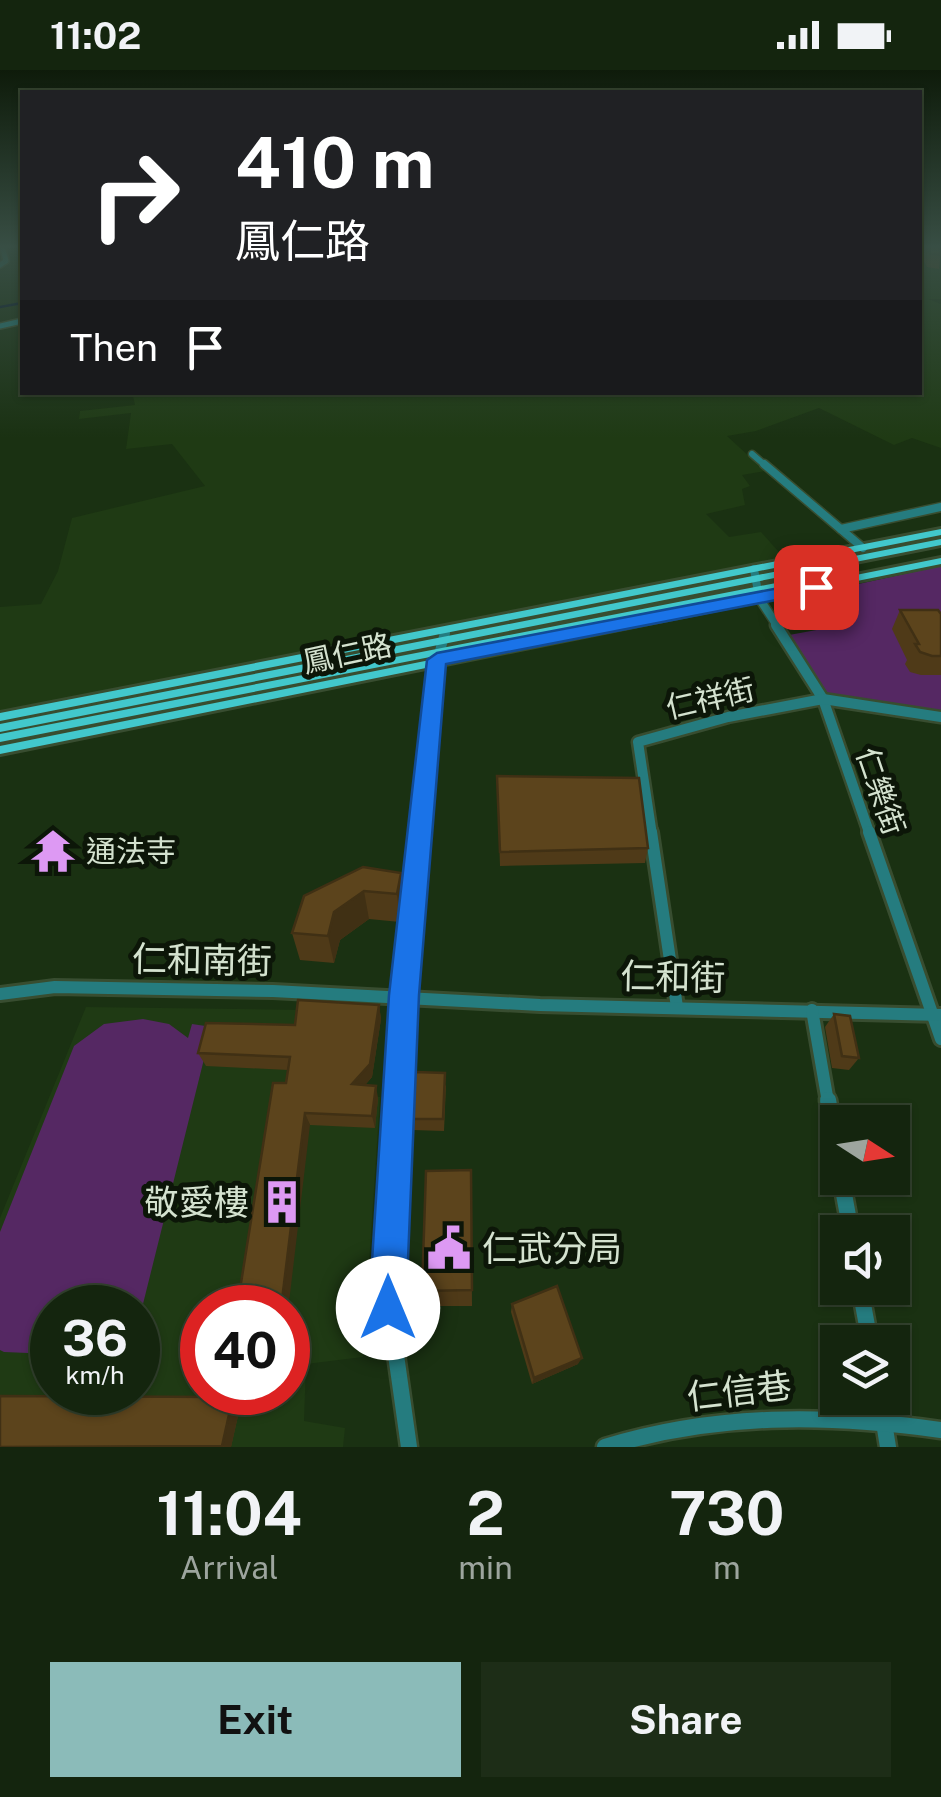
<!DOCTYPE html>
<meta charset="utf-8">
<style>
body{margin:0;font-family:"Public Sans","Noto Sans TC",sans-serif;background:#1d2d17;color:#f1f3f6;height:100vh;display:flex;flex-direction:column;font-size:38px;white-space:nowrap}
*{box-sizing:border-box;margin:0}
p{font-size:32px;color:#9da59e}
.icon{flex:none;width:55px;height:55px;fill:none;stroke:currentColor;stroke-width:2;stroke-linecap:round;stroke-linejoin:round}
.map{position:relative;height:1377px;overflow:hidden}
.panel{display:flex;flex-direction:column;background:#14250e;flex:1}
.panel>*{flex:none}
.banner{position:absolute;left:20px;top:20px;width:902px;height:305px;border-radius:0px;box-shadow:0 2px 8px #0004,0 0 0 2px #33422e;background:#202124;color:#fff;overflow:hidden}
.needle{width:65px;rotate:102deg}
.tools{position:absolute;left:820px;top:1035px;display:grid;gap:20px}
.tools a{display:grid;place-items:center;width:90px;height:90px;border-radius:0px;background:#14250e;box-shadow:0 2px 8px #0004,0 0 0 2px #33422e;font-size:50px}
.speed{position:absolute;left:30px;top:1215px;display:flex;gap:20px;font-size:50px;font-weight:700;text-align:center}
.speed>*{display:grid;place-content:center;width:130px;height:130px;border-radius:50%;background:#14250e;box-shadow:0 2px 8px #0004,0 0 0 2px #33422e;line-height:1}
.speed small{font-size:25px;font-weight:400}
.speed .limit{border:15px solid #d22;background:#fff;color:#111}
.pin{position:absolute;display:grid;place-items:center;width:85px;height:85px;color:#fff;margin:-42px;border-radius:20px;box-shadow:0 5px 15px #0006}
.me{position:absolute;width:110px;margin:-55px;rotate:0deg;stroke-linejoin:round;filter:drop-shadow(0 0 8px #0008)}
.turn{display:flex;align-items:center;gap:35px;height:210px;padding:0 50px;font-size:45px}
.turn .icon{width:130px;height:130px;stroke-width:2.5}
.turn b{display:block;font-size:70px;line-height:85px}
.then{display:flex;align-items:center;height:95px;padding:0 50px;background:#0003;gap:20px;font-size:38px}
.eta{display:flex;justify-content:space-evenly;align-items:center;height:170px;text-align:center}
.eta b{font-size:60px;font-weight:700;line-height:70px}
.primary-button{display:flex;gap:20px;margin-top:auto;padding:20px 50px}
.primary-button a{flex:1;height:115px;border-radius:0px;background:#8bbbb9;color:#111;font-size:40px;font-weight:700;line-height:115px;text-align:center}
.primary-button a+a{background:#1d2d17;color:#f1f3f6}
.status{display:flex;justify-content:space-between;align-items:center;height:70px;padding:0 50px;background:#14250e;direction:ltr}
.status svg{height:28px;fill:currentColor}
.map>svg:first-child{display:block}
.built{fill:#1f3a14;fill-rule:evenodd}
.green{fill:#552863}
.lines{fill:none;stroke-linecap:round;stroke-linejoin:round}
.stream{stroke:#000f2d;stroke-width:2.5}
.minor-far5-casing{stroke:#384d30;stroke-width:8}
.minor-far4-casing{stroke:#384d30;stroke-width:9}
.minor-far3-casing{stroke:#384d30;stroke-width:11}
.minor-far2-casing{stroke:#384d30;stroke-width:15}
.minor-far1-casing{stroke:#384d30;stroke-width:18}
.minor-casing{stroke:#384d30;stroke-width:21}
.major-casing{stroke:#384d30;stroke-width:6}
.minor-far5{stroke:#257c7f;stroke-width:5}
.minor-far4{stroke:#257c7f;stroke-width:6}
.minor-far3{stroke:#257c7f;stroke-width:8}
.minor-far2{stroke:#257c7f;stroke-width:10}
.minor-far1{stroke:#257c7f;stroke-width:12}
.minor{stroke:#257c7f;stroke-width:16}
.major{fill:#42c8cc;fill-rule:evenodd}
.wall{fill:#4f3a18}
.shaded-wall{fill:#403014}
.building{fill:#5c441c;stroke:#403014;stroke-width:2.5}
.route{fill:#1a73e8;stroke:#114b97;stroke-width:2.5}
.labels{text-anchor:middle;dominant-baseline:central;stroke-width:10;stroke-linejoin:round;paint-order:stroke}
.street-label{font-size:30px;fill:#d4e2cf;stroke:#0c1608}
.poi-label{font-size:30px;fill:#d4e2cf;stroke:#0c1608;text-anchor:start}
.near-street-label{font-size:35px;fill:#d4e2cf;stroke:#0c1608}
.near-poi-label{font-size:35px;fill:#d4e2cf;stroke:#0c1608;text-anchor:end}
</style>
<div class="status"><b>11:02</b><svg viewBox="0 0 49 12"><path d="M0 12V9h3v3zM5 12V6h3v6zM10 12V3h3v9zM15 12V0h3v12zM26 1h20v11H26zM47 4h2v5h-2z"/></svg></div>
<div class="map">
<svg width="941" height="1377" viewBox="0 0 941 1377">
<rect width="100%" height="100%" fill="#1a3112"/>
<g class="built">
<path d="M920,175L941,194V229H928L941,234V378L912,368L894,375L819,338L756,361L727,366L765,401L742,405L750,416L742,419L745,435L706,444L729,467L761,462L786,490L0,645V537L41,534L58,501L72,448L205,416L172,374L126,379L131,343L79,349L80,341L135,335L132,322H920Z"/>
<path d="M86,937L303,940L288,1021L380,1027L363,1287L306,1294L304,1351L345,1358L343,1377H0V1148ZM52,1238H138V1322H52ZM202,1238H288V1322H202Z"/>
</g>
<g class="green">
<path d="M941,496V641L826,623L789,565L844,555L817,523Z"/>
<path d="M143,949L169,954L188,968L192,954L212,957L138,1254V1238H52V1284L4,1282L0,1280V1162L74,976L104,954Z"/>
</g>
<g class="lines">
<path class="stream" d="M0,237L22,233"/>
<g class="minor-far5-casing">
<g id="minor-far5">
<path d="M0,195L6,191L2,175"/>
<path d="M0,256L22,251"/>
</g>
</g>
<g class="minor-far4-casing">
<path id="minor-far4" d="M752,384L767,397"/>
</g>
<g class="minor-far3-casing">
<g id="minor-far3">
<path d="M764,394L863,478"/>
<path d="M841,459L941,437"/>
<path d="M754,499L759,528L778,557"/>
</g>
</g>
<g class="minor-far2-casing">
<g id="minor-far2">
<path d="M776,555L823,629L870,765"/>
<path d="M419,765L433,606L445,563"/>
<path d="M652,765L638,672L728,647L823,629L941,647"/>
</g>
</g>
<g class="minor-far1-casing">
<g id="minor-far1">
<path d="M651,762L677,937"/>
<path d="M869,762L941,969"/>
<path d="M0,924L55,917L273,921L540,935L941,945"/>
<path d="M812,940L828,1032"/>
<path d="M398,1032L419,762"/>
</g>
</g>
<g class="minor-casing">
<g id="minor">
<path d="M398,1030L387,1221L409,1377"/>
<path d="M828,1030L838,1086"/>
<path d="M841,1108L851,1162"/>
<path d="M860,1218L870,1272"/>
<path d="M880,1328L888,1377"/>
<path d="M605,1377C716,1343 827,1344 941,1360"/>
</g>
</g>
<g class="major-casing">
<g id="major">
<path d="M941,459V465L0,651V643Z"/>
<path d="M941,469V475L0,662V654Z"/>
<path d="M941,488V494L0,684V676Z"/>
<path d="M807,507L812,510L810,512L0,672V664Z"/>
</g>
</g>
<use href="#minor-far5" class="minor-far5"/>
<use href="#minor-far4" class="minor-far4"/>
<use href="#minor-far3" class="minor-far3"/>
<use href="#minor-far2" class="minor-far2"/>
<use href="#minor-far1" class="minor-far1"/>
<use href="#minor" class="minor"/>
<use href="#major" class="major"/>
</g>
<g class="wall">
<path d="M920,175H939L941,179L939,199L927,197L920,183Z"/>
<path d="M900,540L941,544V605H921L910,602L905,594L907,590L892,559Z"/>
<path d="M497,706L648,778L645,793L500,796Z"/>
<path d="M401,803L404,831L400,852L369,849L340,870L334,893L300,890L292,863L304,826Z"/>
<path d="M379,935L381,949L372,1007L365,1015L378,1028L375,1058L310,1055L286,1013L288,1000L206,996L198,983L295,955Z"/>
<path d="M834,944L859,988L849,1000L832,998L825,957Z"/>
<path d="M446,1015L444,1061L413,1060L412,1049Z"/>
<path d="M471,1100L472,1236H425L422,1221Z"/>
<path d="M512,1234L578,1294L532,1314L511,1242Z"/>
<path d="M224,1322H278L277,1327L242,1328L231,1377H0L223,1327Z"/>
</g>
<g class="shaded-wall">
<path d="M401,803L404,831L400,852L397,824Z"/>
<path d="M364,821L369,849L340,870L334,893L328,866L334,842Z"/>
<path d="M379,935L381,949L372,1007L355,1027L352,1014Z"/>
<path d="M376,1016L378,1028L375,1058L372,1046Z"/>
<path d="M305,1043L310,1055L288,1241V1238H281Z"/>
<path d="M582,1288L578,1294L532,1314L534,1308Z"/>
<path d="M234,1322L242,1328L231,1377H224L222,1376Z"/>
</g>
<g class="building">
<path d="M927,175H939L941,185L931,184Z"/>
<path d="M900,540H938L941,544V586H932L920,582L915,574H919Z"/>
<path d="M497,706L639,708L648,778L500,782Z"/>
<path d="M363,797L401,803L397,824L364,821L334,842L328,866L292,863L304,826Z"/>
<path d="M298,930L379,935L370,994L352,1014L376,1016L372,1046L305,1043L281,1238H237L273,1013H286L290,987L198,983L206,953L295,955Z"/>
<path d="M834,944L850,946L859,988L842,986Z"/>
<path d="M415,1002L445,1003L443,1049H412Z"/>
<path d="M471,1100L472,1220L422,1221L426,1101Z"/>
<path d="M557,1216L582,1288L534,1308L512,1234Z"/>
<path d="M224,1322H234L222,1376L0,1377V1326L223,1327Z"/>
</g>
<linearGradient id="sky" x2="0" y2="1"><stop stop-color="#0e1b0a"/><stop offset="0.48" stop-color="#384e44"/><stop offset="1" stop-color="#384e44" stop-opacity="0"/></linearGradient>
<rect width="941" height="368" fill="url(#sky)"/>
<path class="route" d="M816,511L825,517L822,521L446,594L419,925L406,1238L401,1252L388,1257L374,1252L369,1238L389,925L427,590L437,583Z"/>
<defs>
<g id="temple-bare" transform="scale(3.45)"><path d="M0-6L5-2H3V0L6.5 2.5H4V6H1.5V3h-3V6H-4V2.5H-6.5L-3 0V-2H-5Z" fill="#dd99f3" stroke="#0c1608" stroke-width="2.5" paint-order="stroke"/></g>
<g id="building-bare" transform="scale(3.45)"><path d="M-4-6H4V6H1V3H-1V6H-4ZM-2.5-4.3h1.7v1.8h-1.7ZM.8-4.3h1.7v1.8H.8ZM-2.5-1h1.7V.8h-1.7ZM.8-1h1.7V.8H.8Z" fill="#dd99f3" stroke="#0c1608" stroke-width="2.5" paint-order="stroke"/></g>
<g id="civic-bare" transform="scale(3.45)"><path d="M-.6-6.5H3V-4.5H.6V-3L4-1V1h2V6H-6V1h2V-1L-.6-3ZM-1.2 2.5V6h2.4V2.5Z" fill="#dd99f3" stroke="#0c1608" stroke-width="2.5" paint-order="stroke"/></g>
</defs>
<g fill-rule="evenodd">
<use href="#temple-bare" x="53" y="781"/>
<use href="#building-bare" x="282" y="1132"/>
<use href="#civic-bare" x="449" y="1178"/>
</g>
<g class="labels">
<g class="street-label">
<text transform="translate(347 583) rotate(-12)">鳳仁路</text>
<text transform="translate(710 628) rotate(-13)">仁祥街</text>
<text transform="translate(881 721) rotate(71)">仁樂街</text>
</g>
<g class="poi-label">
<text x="86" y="781">通法寺</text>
</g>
<g class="near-street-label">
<text transform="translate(202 890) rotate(1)">仁和南街</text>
<text transform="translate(673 907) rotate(1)">仁和街</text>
<text transform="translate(739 1321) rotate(-7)">仁信巷</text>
</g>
<g class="near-poi-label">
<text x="249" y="1132">敬愛樓</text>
<text x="482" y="1178" text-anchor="start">仁武分局</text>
</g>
</g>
</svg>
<div class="tools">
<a><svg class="needle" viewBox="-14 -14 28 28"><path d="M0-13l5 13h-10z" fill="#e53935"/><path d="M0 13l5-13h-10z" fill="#9da59e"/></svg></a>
<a><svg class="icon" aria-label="sound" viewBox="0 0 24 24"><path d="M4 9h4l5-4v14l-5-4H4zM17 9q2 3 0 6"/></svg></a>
<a><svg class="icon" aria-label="layers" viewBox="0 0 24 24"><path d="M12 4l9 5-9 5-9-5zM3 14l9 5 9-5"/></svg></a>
</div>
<div class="speed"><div>36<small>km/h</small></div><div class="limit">40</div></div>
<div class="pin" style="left:816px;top:517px;background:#d93025"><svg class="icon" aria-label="arrive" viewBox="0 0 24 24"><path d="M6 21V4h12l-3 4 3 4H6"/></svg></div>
<svg class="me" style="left:388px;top:1238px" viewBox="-20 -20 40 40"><circle r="19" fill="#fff"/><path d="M0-13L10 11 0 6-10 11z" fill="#1a73e8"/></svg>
<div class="banner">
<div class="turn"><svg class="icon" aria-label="right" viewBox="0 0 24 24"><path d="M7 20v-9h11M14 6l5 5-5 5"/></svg><div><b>410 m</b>鳳仁路</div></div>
<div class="then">Then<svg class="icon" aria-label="arrive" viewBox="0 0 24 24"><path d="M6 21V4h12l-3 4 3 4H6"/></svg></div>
</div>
</div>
<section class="panel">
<div class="eta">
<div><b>11:04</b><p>Arrival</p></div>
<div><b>2</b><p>min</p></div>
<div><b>730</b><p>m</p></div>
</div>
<div class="primary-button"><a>Exit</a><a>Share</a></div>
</section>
